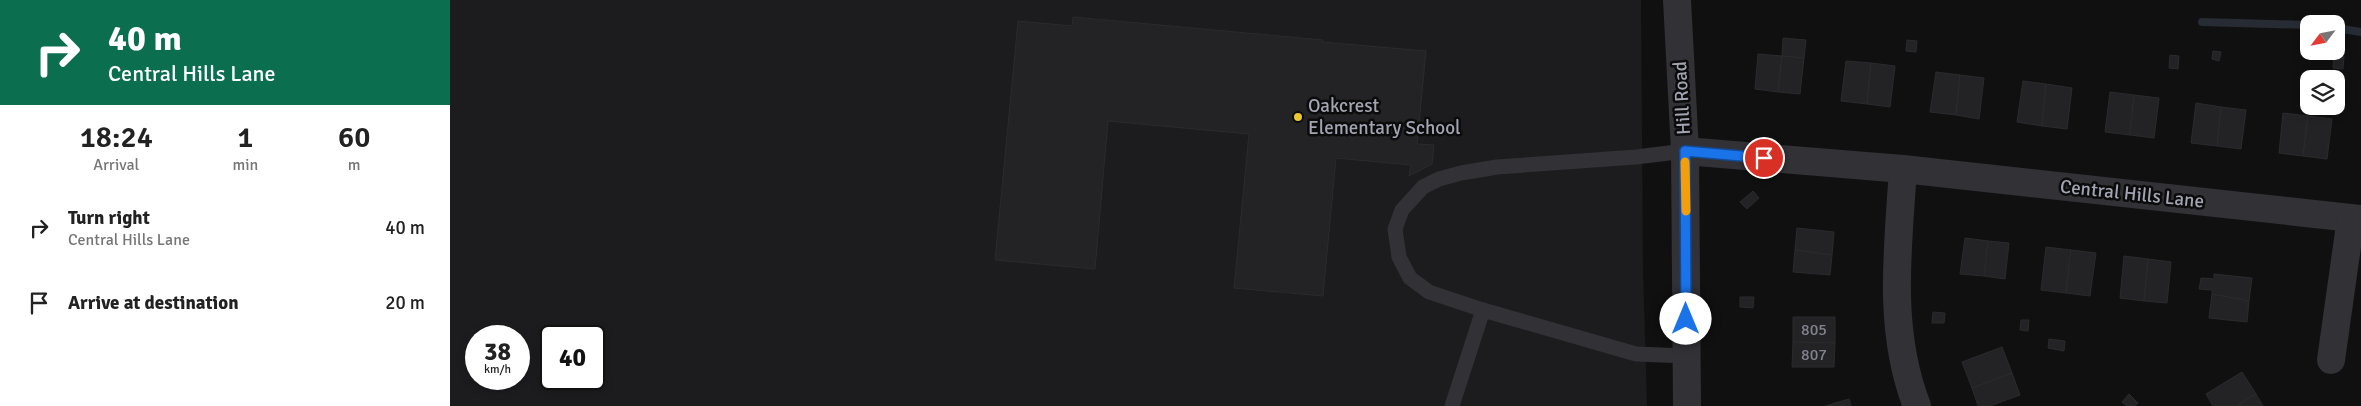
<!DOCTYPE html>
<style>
body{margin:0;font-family:Signika,sans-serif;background:#f6f6f6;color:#222;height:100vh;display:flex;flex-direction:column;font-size:19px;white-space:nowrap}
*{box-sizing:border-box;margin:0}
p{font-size:16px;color:#767676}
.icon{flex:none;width:28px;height:28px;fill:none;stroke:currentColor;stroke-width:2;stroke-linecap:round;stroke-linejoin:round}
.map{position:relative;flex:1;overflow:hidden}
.details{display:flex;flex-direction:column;background:#fff;width:450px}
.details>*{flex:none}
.banner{background:#0b6e4f;color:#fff;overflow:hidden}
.needle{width:32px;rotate:238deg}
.fabs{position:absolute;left:1850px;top:15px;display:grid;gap:10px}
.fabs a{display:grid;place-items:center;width:45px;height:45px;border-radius:10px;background:#fff;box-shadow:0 2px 8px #0003;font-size:25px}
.speed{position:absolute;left:15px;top:325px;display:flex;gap:10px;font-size:25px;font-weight:700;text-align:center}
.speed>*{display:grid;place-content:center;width:65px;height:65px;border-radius:50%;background:#fff;box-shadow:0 2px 8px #0003;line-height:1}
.speed small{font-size:12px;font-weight:400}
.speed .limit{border:2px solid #111;border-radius:8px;background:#fff;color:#111}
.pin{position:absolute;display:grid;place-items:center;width:42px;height:42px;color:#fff;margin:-21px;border:2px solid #fff;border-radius:50%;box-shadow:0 1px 5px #0007}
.me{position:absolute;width:55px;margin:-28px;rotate:0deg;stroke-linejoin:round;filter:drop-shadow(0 0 4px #0008)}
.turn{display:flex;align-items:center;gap:18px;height:105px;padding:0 25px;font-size:22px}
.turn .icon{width:65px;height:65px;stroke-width:2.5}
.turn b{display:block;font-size:35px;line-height:42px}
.eta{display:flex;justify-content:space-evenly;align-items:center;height:85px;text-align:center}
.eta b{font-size:30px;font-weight:600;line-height:35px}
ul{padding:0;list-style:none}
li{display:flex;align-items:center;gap:15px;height:75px;padding:0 25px}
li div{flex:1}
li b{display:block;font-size:19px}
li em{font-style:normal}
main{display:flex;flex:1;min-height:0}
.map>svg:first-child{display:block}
.built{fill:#1c1c1e;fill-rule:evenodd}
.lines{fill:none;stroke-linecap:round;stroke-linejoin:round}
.stream{stroke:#272c34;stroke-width:8}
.building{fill:#232325;stroke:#2b2a2d}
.service{stroke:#313136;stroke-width:15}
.minor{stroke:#313136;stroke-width:28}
.tertiary{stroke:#313136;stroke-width:28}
.route-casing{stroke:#114b97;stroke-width:12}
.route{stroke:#1a73e8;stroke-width:9}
.slow{stroke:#f59e0b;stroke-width:9}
.poi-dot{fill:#e9c831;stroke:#0b0b0c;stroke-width:2}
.labels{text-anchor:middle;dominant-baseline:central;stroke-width:5;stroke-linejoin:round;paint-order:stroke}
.number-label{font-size:16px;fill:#82838e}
.street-label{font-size:19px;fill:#a2a4b2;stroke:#0b0b0c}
.poi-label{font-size:19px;fill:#a2a4b2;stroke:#0b0b0c;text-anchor:start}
</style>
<main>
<section class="details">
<div class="banner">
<div class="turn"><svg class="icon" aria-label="right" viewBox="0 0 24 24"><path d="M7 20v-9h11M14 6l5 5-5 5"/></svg><div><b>40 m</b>Central Hills Lane</div></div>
</div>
<div class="eta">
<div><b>18:24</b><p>Arrival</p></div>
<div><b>1</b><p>min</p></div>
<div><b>60</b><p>m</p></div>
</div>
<ul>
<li><svg class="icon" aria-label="right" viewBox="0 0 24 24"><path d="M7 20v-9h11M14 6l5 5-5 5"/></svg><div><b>Turn right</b><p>Central Hills Lane</p></div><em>40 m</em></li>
<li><svg class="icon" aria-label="arrive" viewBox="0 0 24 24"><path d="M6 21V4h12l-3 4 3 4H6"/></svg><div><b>Arrive at destination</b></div><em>20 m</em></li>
</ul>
</section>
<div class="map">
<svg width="1911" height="406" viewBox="0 0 1911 406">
<rect width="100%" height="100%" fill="#101011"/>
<path class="built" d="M0,0H1191L1193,270L1197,406H0ZM26,336H69V379H26ZM101,336H144V379H101Z"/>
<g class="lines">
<g class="stream">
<path d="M1752,22L1859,25"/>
<path d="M1886,28L1911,32"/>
</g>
</g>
<g class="building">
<path d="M623,17L873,40L872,42L976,51L967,144L984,145L982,164L959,176L961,165L886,158L873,296L784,288L799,134L658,121L645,269L545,260L568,21L622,26Z"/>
<path d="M1333,38L1356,40L1354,58L1332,56Z"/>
<path d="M1457,40L1467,41L1466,52L1456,51Z"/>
<path d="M1763,51L1771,52L1769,61L1762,59Z"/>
<path d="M1308,54L1332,56L1328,92L1305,89Z"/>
<path d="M1720,55L1729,56L1728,69L1719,68Z"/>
<path d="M1884,55L1894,56L1893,69L1883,68Z"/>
<path d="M1332,56L1354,58L1350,94L1328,92Z"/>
<path d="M1396,61L1421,63L1417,104L1391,101Z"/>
<path d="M1421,63L1445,66L1440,107L1417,104Z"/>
<path d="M1486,72L1510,75L1506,115L1480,112Z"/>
<path d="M1510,75L1534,78L1529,119L1506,115Z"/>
<path d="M1573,81L1596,84L1592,126L1567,122Z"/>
<path d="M1596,84L1622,88L1617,129L1592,126Z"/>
<path d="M1660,92L1684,95L1680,135L1655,132Z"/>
<path d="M1684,95L1709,98L1704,138L1680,135Z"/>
<path d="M1746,103L1771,107L1767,146L1741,143Z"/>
<path d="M1771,107L1796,110L1791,149L1767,146Z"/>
<path d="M1833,113L1858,116L1853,156L1829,153Z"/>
<path d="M1858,116L1882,119L1877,159L1853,156Z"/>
<path d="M1303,191L1309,198L1297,209L1290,202Z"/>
<path d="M1347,228L1384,232L1382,255L1345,250Z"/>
<path d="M1515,238L1538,241L1534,276L1510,274Z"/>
<path d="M1538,241L1559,243L1555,279L1534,276Z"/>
<path d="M1596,247L1621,250L1616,293L1591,290Z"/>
<path d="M1345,250L1382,255L1380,275L1343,272Z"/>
<path d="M1621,250L1646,253L1640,296L1616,293Z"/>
<path d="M1674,256L1698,259L1694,301L1670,298Z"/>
<path d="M1698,259L1721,262L1717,303L1694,301Z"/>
<path d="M1764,274L1802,278L1799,301L1762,294V290L1749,289L1751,278L1764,279Z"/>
<path d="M1762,294L1799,301L1797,322L1759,318Z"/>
<path d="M1290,297H1304L1303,308L1290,307Z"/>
<path d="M1483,312L1495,313L1494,323H1482Z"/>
<path d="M1343,317H1385V343L1343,342Z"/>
<path d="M1571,320H1579L1578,331L1570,330Z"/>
<path d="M1599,339L1615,341L1614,351L1598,348Z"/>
<path d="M1343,342L1385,343L1384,367H1342Z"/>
<path d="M1552,347L1562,373L1522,388L1512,362Z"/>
<path d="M1792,372L1806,394L1786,406H1763L1756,394Z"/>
<path d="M1562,373L1570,395L1540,406H1528L1522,388Z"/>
<path d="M1679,394L1688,403L1685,406H1677L1672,402Z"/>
<path d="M1806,394L1813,406H1786Z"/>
<path d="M1399,399L1401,406H1375Z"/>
</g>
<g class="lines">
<g class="service">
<path d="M1235,151L1186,157L1047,167L1011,173L989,179L973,187L952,210L945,229L949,257L960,278L979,292L1033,310L1186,354L1237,356"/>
<path d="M1002,406L1033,310"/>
</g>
<g class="minor">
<path d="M1235,151L1453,169L1911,219"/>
<path d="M1453,169C1448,249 1437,329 1467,406"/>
<path d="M1881,360L1901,218"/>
</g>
<path class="tertiary" d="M1227,0L1235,151L1237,406"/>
</g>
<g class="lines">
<g class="route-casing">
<path id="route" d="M1236,319L1235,151L1314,158"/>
</g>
<use href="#route" class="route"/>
<path class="slow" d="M1235,162L1236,211"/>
</g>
<circle class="poi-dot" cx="848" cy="117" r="5"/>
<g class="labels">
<g class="number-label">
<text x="1364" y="330">805</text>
<text x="1364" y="355">807</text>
</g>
<g class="street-label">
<text transform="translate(1232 98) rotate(-93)">Hill Road</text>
<text transform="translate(1682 194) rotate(6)">Central Hills Lane</text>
</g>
<g class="poi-label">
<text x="858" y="106">Oakcrest<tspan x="858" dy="22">Elementary School</tspan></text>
</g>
</g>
</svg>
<div class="fabs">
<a><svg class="needle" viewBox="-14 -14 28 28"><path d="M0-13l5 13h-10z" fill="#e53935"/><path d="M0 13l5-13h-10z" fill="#767676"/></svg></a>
<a><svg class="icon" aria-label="layers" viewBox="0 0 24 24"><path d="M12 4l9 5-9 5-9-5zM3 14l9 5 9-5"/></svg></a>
</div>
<div class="speed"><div>38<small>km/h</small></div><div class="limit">40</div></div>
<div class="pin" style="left:1314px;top:158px;background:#d93025"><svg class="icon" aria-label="arrive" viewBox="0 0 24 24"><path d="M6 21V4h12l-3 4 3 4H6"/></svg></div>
<svg class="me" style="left:1236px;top:319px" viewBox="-20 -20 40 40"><circle r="19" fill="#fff"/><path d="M0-13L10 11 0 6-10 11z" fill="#1a73e8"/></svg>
</div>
</main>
